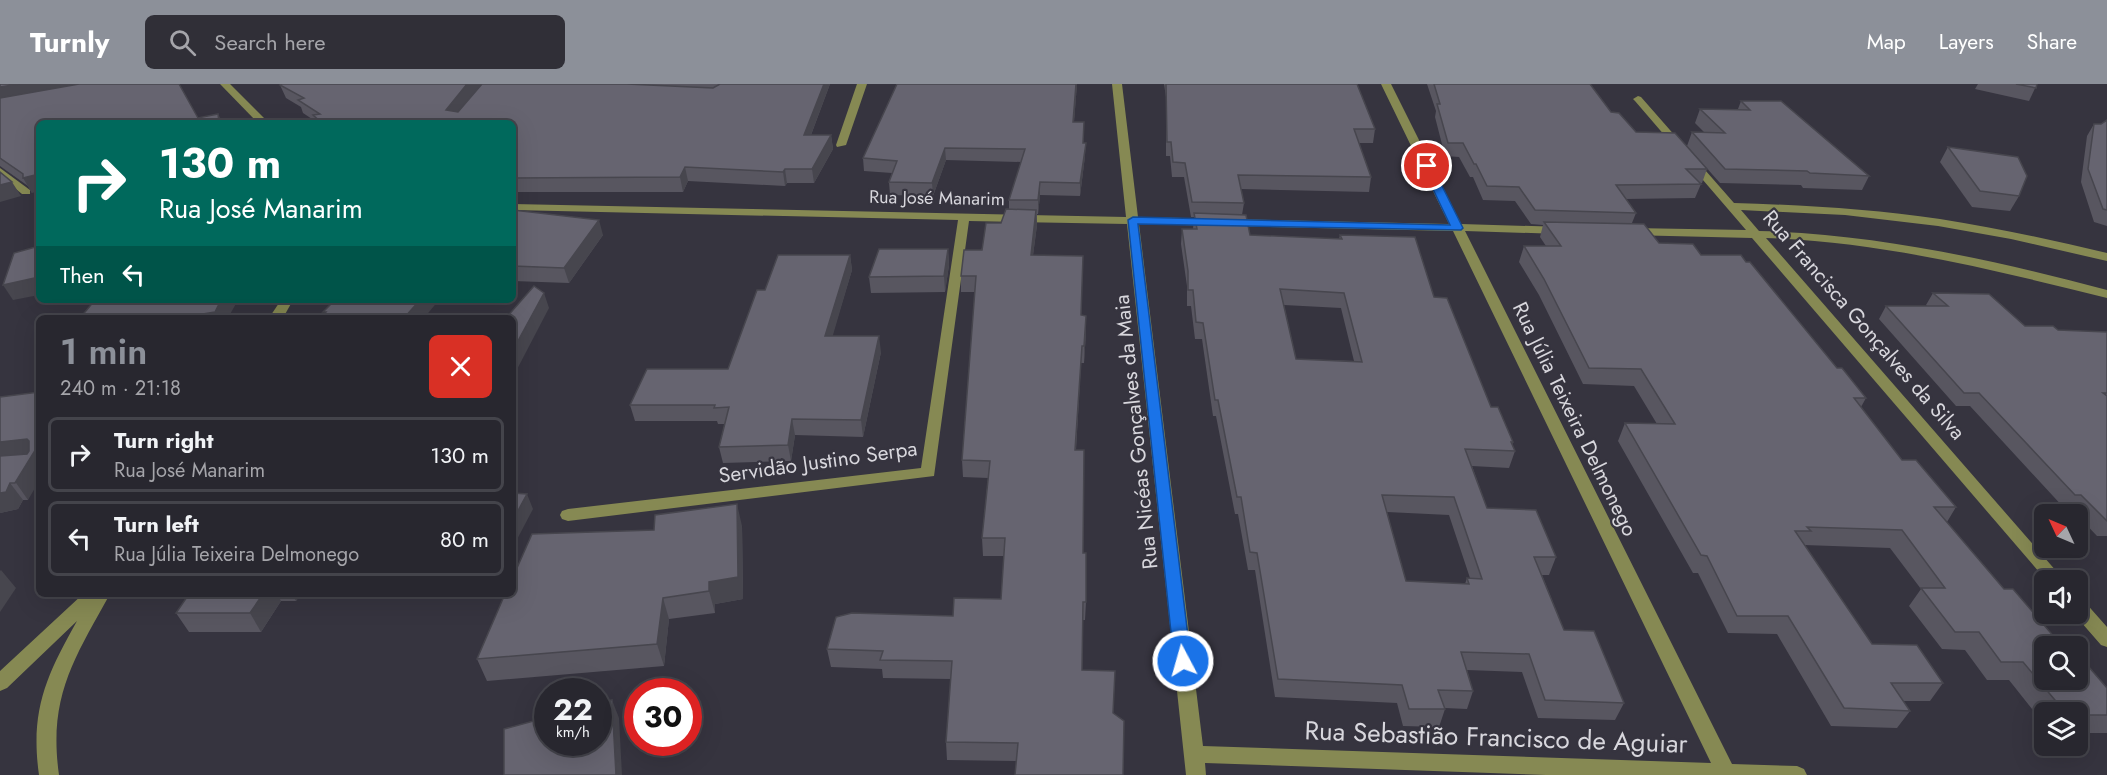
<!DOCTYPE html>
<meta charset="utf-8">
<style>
body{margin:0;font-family:Jost,sans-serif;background:#302f37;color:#f1f3f6;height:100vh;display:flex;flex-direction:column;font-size:22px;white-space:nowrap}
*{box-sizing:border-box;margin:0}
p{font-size:20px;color:#a5a5aa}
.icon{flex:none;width:33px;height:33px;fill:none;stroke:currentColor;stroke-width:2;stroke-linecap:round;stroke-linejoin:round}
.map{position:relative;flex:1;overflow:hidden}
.panel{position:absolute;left:36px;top:231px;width:480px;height:282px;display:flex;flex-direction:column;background:#28272f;border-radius:9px;box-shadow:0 6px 24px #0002,0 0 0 2px #44444b}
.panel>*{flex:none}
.hud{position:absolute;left:36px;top:36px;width:480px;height:183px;border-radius:9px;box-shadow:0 6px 24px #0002,0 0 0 2px #44444b;background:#00695c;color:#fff;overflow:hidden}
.needle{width:39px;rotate:314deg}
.controls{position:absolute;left:2034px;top:420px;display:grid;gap:12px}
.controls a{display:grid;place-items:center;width:54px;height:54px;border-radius:9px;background:#28272f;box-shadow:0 6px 24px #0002,0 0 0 2px #44444b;font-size:30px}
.speed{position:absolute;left:534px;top:594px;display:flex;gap:12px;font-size:30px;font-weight:700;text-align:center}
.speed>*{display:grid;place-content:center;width:78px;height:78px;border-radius:50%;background:#28272f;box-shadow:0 6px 24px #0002,0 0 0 2px #44444b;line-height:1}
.speed small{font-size:15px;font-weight:400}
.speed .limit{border:9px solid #d22;background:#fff;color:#111}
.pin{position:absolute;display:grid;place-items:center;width:51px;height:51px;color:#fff;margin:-26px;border:3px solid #fff;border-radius:50%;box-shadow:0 2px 6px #0007}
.me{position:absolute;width:66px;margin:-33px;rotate:354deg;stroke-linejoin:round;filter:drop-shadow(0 0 4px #0008)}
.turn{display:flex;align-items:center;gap:21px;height:126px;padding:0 24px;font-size:27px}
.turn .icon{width:78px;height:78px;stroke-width:2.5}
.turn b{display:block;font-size:42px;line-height:51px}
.then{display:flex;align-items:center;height:57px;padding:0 24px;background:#0003;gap:12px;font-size:22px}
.round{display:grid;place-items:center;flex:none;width:63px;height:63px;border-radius:9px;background:#302f37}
.head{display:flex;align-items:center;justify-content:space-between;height:102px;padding:0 24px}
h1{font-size:36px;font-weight:600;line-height:45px;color:#8c9099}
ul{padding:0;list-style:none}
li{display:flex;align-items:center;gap:18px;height:75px;margin:0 12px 9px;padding:0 12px;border:3px solid #44444b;border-radius:9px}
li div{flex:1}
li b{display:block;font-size:22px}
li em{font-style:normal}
header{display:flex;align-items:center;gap:36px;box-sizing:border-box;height:84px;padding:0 30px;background:#8c9099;color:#fff}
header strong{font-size:28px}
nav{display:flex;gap:33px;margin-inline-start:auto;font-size:21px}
.search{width:420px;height:54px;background:#302f37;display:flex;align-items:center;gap:15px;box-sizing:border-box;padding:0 21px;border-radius:9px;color:#a5a5aa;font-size:22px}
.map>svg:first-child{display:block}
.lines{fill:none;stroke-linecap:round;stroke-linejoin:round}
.minor{fill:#868953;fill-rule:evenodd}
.wall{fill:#585660;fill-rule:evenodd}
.shaded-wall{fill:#47464e}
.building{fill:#666470;stroke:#47464e;stroke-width:1.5;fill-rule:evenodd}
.route{fill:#1a73e8;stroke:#114b97;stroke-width:1.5}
.labels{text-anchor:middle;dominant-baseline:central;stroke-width:4.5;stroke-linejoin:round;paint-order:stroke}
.far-street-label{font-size:18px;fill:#d8d7dd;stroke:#36343f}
.street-label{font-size:21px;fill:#d8d7dd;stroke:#36343f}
.near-street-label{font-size:26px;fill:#d8d7dd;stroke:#36343f}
</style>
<header>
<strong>Turnly</strong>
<div class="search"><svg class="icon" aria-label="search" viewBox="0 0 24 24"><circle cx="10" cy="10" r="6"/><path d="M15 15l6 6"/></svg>Search here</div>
<nav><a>Map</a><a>Layers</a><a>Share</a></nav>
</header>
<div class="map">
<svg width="2107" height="691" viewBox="0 0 2107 691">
<rect width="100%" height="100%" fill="#36343f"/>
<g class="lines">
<g class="minor">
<path d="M220,0H230L269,39H258Z"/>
<path d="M857,0H867L846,61L837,63L836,61Z"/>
<path d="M1112,0H1122L1138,133L1449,140L1381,0H1391L1461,140L1564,143L1566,146L1560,150L1465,147L1732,680L1797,682L1804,685L1807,691H1546L1205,679L1206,691H1186L1127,140L969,137L934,392L568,437L562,435L560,431L562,427L568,425L921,384L958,136L513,126V120L1126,133ZM1139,140L1453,147L1711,679L1203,662Z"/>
<path d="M1638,12L1641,13L1734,119C1803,121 1872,125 1940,135C1997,144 2052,156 2107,169V177L2011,155L1938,142L1845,131L1741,126L1759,147C1878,150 1993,176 2107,206V214C1994,186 1883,158 1766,154L2064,496H2046L1752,154L1628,151V145L1632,144L1746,146L1635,17L1633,15Z"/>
<path d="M0,84L30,106V110H22L0,92Z"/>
<path d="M281,216H293L283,234H269Z"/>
<path d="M83,510H110C74,575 48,613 59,691H39C30,627 46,592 77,537L7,604L0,607V587Z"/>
<path d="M2078,515L2084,517L2107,543V563L2101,561L2074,530H2078Z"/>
</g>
</g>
<g class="wall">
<path d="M0,0L198,34L223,39H39L32,109L28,102L0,82Z"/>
<path d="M282,0H481L471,13L482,0H830L811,51H831L833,65L814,99H787L785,102L688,97L683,108H513V39H316L315,37L303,29L301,23L286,14L280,1Z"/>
<path d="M1077,0L1074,38L1083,59L1085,72L1080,112L1040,111L1038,130H1037V141L1033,171L1081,231L1086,248L1084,279H1081L1076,366L1083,469L1086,518L1085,536H1083L1016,677L947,676L946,658L951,595L883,594L882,585L831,583L827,565L953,532L1001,515L1004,472H983L982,454L988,394L963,393L962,376L975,208H961V192L1001,139L1009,125V116L1021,78L946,76L933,112L890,111L889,98L892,89L864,87L863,74Z"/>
<path d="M1164,0H1357L1375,45L1373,59H1359L1371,93L1369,108L1241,105L1244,119L1242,131L1250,151L1339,155L1340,151L1434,213L1491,323L1513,358L1512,361L1515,367L1509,384L1472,382L1487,424L1556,473L1549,491H1542L1564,546L1624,619L1615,636L1538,634L1522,588L1467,586L1473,607L1467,625L1445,624V625L1439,643L1403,642L1397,619L1275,613L1255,486H1248L1238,430H1235L1216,332H1213L1202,255H1195L1191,222H1187V202L1181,160L1182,145H1193L1194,133H1191L1184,93H1172L1170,72H1166V13ZM1284,221L1341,224L1354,277L1296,275ZM1387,428L1449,431L1470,494H1467L1465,500L1406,497Z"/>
<path d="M1427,0H1590L1611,28L1636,48L1707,85L1702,99H1699L1701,100L1695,114L1625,115L1636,129L1632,139L1659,159L1701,171L1837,284L1866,314L1861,323L1902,376L1956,423L1947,438L2044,562L2107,604V649H2078V628H2044V640L2009,596H1987L1965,566L1942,565L1909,522L1921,505L1890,464L1804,461L1872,560L1943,599L1930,617H1903L1910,627L1897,644L1831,642L1777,550L1728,549L1698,489H1693L1618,357L1625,339L1657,340L1634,302L1583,300L1539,211L1519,178L1524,162H1546L1540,153L1543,141L1531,140L1515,117L1483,116L1473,93H1470L1459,73L1445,72L1435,33L1436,27Z"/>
<path d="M1978,0H2037L2029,17L1975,5Z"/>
<path d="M1741,17L1869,92L1862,106L1803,104L1801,101L1720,99L1687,62L1692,48L1705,49L1695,39L1700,25H1738Z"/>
<path d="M2107,36V142L2094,138L2081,98L2087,52L2094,40H2101Z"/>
<path d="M1948,63L2019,112L2010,127L1972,123L1940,78Z"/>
<path d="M513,126L603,151L569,199L513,197Z"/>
<path d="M948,165L949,181L945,208L871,209L869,193Z"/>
<path d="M850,171L852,186L832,252L881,268L863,353L795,351L791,377L723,379L719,363L725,340H718L717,337H635L630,321L728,285L765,206Z"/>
<path d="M1933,209L2025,242L2058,246L2107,248V452H2097L2078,432V430H2076L2070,425H2065L1970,322H1956L1879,235L1886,222H1927L1926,221Z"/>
<path d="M39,308L28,416H23L18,425L0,429Z"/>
<path d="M742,442L743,515L715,520V529L669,535L664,582L487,597L477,575L654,446Z"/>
<path d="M189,510H301L296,517H281L261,548H189L176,529Z"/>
</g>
<g class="shaded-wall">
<path d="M19,0H101L0,18V3Z"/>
<path d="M467,0H481L451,39L446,26Z"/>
<path d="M824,0H830L806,64L804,51Z"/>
<path d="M1076,0H1077L1073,50V38Z"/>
<path d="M218,30L223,39H219Z"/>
<path d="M831,51L833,65L814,99L812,85Z"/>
<path d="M1086,59L1085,72L1080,112V99Z"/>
<path d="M945,64L946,76L933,112L932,99Z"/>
<path d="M685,83L688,97L683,108L680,93Z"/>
<path d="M785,85L787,99L785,102L783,88Z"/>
<path d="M39,90V107L32,109L23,94Z"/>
<path d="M12,98L21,112L0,118V101Z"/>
<path d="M1040,98V111L1038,130V116Z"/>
<path d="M1036,126L1037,141L1031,187V171Z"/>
<path d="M599,136L603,151L569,199L564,184Z"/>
<path d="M948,165L949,181L945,208L944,192Z"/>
<path d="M850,171L852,186L828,268L825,252Z"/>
<path d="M39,193V211L13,216L3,201Z"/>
<path d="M544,209L549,224L513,293V266Z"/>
<path d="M221,216H238L228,234H200L203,230Z"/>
<path d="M420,216H439L424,234H404Z"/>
<path d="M1086,232V248L1084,279V262Z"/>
<path d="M879,252L881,268L863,353L861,336Z"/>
<path d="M792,335L795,351L791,377L788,361Z"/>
<path d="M27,355L35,367L39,360V397L28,416L0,376V358Z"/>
<path d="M10,399L23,416L18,425L0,429V409Z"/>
<path d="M527,410L533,425L513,463V436Z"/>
<path d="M737,420L742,442L743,515L715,520V529L709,507V498Z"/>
<path d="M1,486L16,504L0,528V487Z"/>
<path d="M263,510H277L281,517L261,548L250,529Z"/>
<path d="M292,510H301L296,517Z"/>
<path d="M663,514L669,535L664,582L657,560Z"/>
<path d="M612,616L619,634L622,691H615Z"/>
</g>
<g class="building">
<path d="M0,0H19L0,3Z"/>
<path d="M79,0H179L198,34L218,30L219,39H39V90L23,94V90L0,74V14Z"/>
<path d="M282,0H467L446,26L458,28L482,0H627L713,4L720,0H824L804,51H831L812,85H785L783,88L685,83L680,93L513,94V39H322L313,31L320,30L298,16L304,14L280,1Z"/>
<path d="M897,0H1076L1073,38H1084L1083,59H1086L1080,99L1040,98L1038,116H1009L1025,65L945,64L932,99L889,98L897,77L863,74Z"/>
<path d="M1166,0H1357L1375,45H1354L1371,93L1238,91L1244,119L1192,118L1185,79L1173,78L1171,58H1167Z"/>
<path d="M1434,0H1590L1611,28L1619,29L1636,48L1675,49L1707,85H1686L1701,100L1616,101L1636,129L1535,126L1519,103L1487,102L1476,80H1474L1463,59H1448L1437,20H1440Z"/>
<path d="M2016,0H2037L2036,4Z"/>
<path d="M1741,17H1781L1869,92L1810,89L1807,87L1725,85L1692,48L1725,49L1700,25L1750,26Z"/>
<path d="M2107,36V126L2103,125L2088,85L2094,40H2101Z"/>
<path d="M1948,63L2018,73L2027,92L2019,112L1980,107Z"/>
<path d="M0,88L12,98L0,101Z"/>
<path d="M1006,125L1036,126L1031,171L1083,172L1081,231L1086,232L1084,262H1082L1075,366H1084L1083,469H1086V518H1083L1082,586L1115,587L1113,629L1124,637L1123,691H1015L1018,659L946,658L952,577L880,576L883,567L827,565L836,533L852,529L953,532L954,514L1001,515L1005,454H982L990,377L962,376L976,192H961L964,166H982L986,139H1001Z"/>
<path d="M513,126L599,136L564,184L513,182Z"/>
<path d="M1194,129L1246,131L1250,151L1342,155L1340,151L1415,153L1434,213L1447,214L1491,323H1498L1513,358H1511L1515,367L1465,365L1487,424L1536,426L1556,473H1534L1564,546L1594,547L1624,619L1545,616L1529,570L1461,568L1473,607L1438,606L1445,625H1409L1402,601L1278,595L1257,469L1250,468L1241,413H1237L1218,316H1215L1203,239L1196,238L1193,206H1188V187L1182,145H1197ZM1280,205L1344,209L1362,278L1296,275ZM1382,411L1454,413L1482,495L1467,494L1469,500L1406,497Z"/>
<path d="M1544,138L1644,140L1659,159L1693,160L1701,171H1741L1746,178H1750L1837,284H1842L1866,314H1854L1902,376H1916L1956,423H1934L2004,505H2013L2062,562H2044V596H2078V575H2082L2107,604V631H2078V628H2065L2023,578H2001L1979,548H1955L1921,504H1945L1902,446L1807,443L1811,447H1795L1872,560L1917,561L1943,599H1891L1910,627L1844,624L1788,532H1737L1707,472L1701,471L1625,339L1675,340L1641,285L1589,284L1544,195L1524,162H1561Z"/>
<path d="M39,162V193L3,201L14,169Z"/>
<path d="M879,165H948L944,192L869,193Z"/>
<path d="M778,171H850L825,252H879L861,336L792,335L788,361L719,363L729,323L714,324L715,321H630L647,285H728L757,206H765Z"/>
<path d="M534,202L544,209L513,266V234H506Z"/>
<path d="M1933,209L1989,210L2025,242H2053L2058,246L2107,248V309H2103L2107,312V437L2081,411H2075L1979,309H1964L1886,222H1948Z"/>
<path d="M95,216H221L215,228L203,230L200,234H80Z"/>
<path d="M335,216H420L404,234H321L326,228H323Z"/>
<path d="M39,308V360L15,399H10L6,408L0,409V372L27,370L29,367V357L27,355L0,358V313Z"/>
<path d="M513,409L527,410L513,436Z"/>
<path d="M737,420L738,493L709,498V507L663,514L657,560L477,575L505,510H513V493L532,450L654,446L655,431Z"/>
<path d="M189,510H263L250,529H176Z"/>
<path d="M612,616L616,691H504V645L548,633V658H598V619Z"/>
</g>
<path class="route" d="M1423,80L1432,82L1463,144L1461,146L1138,140L1191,577L1189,582L1183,584L1177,582L1174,577L1128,136L1133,133L1450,141L1422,82Z"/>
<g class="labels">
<g class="far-street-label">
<text transform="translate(937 114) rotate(1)">Rua José Manarim</text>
</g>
<g class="street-label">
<text transform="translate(1864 241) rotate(49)">Rua Francisca Gonçalves da Silva</text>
<text transform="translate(1575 335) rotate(64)">Rua Júlia Teixeira Delmonego</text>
<text transform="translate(1136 348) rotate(-96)">Rua Nicéas Gonçalves da Maia</text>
<text transform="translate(818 378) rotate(-8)">Servidão Justino Serpa</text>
</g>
<g class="near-street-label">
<text transform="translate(1496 653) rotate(2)">Rua Sebastião Francisco de Aguiar</text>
</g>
</g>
</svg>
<div class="controls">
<a><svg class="needle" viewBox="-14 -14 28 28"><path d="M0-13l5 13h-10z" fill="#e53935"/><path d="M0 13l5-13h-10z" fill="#a5a5aa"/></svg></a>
<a><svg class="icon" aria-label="sound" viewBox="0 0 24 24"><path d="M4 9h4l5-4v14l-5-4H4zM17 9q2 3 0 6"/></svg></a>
<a><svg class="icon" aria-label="search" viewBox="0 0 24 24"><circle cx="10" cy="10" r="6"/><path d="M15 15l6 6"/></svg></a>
<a><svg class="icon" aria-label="layers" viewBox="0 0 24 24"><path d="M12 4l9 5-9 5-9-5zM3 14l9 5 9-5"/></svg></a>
</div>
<div class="speed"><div>22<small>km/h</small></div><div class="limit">30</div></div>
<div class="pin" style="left:1427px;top:82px;background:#d93025"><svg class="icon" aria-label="arrive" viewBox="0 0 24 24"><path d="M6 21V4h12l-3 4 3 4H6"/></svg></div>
<svg class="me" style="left:1183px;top:577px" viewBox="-20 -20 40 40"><circle r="17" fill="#1a73e8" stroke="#fff" stroke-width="3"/><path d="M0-11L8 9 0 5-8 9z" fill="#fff"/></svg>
<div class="hud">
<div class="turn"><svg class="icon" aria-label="right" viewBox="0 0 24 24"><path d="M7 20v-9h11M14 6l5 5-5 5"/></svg><div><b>130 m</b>Rua José Manarim</div></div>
<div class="then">Then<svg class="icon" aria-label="left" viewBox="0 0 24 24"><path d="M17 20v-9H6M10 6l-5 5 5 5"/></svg></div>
</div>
<section class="panel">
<div class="head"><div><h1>1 min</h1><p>240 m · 21:18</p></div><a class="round" style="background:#d93025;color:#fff"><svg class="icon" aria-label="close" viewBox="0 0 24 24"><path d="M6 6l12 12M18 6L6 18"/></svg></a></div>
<ul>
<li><svg class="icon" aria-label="right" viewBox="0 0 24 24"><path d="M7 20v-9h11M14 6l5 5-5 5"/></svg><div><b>Turn right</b><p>Rua José Manarim</p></div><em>130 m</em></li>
<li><svg class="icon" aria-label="left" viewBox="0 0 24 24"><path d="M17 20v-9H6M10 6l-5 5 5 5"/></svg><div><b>Turn left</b><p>Rua Júlia Teixeira Delmonego</p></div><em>80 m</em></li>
</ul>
</section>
</div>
